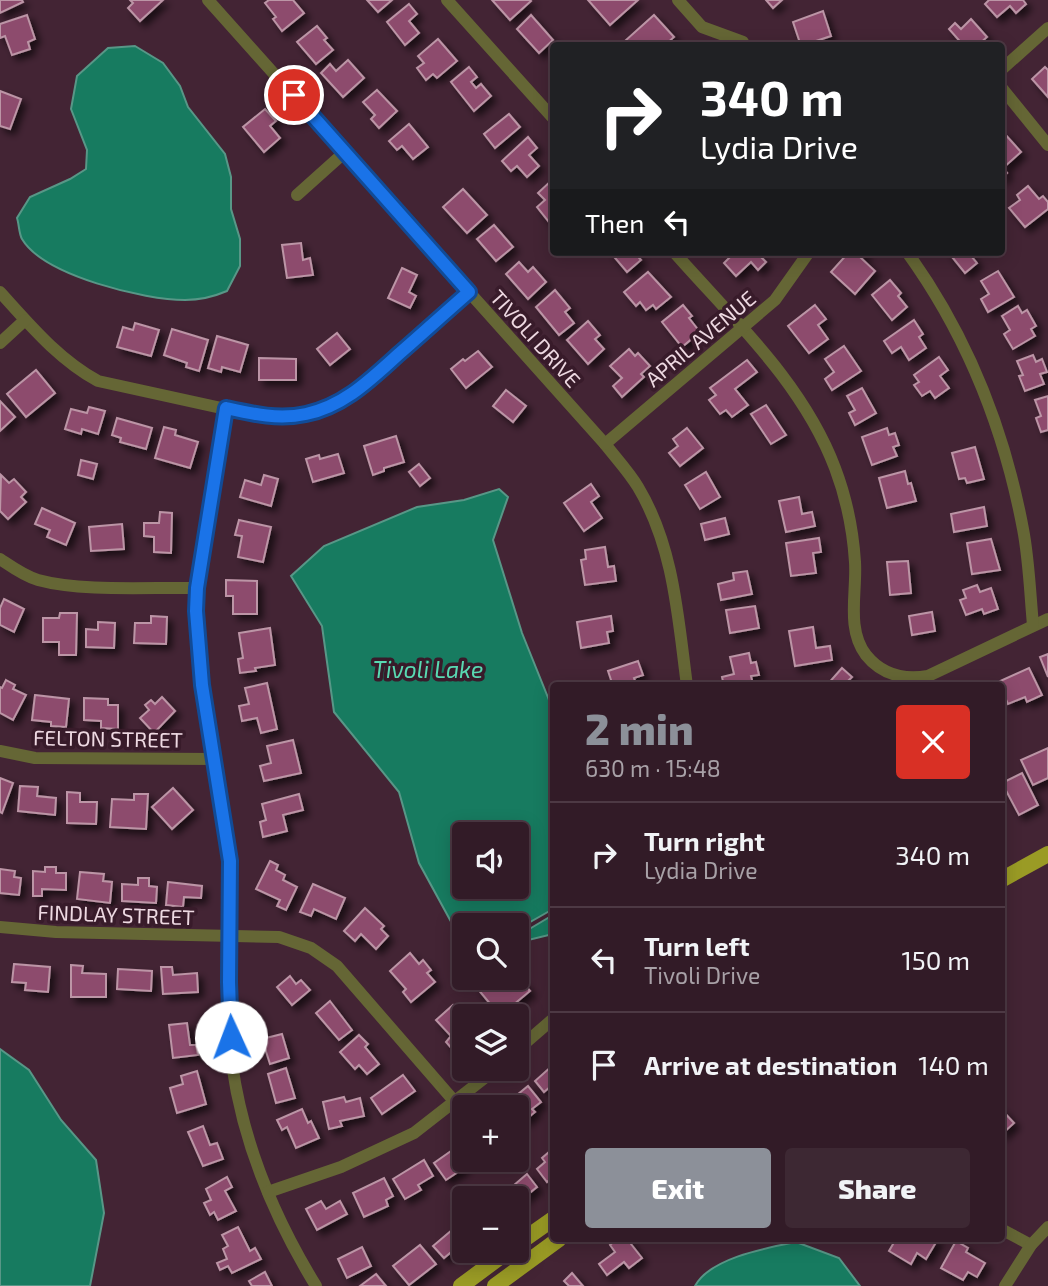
<!DOCTYPE html>
<meta charset="utf-8">
<style>
body{margin:0;font-family:"Exo 2",sans-serif;background:#3d2833;color:#f1f3f6;height:100vh;display:flex;flex-direction:column;font-size:26px;white-space:nowrap}
*{box-sizing:border-box;margin:0}
p{font-size:23px;color:#a8a1a7}
.icon{flex:none;width:38px;height:38px;fill:none;stroke:currentColor;stroke-width:2;stroke-linecap:round;stroke-linejoin:round}
.map{position:relative;flex:1;overflow:hidden}
.details{position:absolute;left:550px;top:682px;width:455px;height:560px;display:flex;flex-direction:column;background:#321b27;border-radius:7px;box-shadow:0 4px 18px #0003,0 0 0 2px #4d3944}
.details>*{flex:none}
.top-card{position:absolute;left:550px;top:42px;width:455px;height:214px;border-radius:7px;box-shadow:0 4px 18px #0003,0 0 0 2px #4d3944;background:#202124;color:#fff;overflow:hidden}
.fabs{position:absolute;left:452px;top:822px;display:grid;gap:14px}
.fabs a{display:grid;place-items:center;width:77px;height:77px;border-radius:7px;background:#321b27;box-shadow:0 4px 18px #0003,0 0 0 2px #4d3944;font-size:35px}
.pin{position:absolute;display:grid;place-items:center;width:60px;height:60px;color:#fff;margin:-30px;border:4px solid #fff;border-radius:50%;box-shadow:0 2px 7px #0007}
.me{position:absolute;width:77px;margin:-38px;rotate:358deg;stroke-linejoin:round;filter:drop-shadow(0 0 5px #0008)}
.turn{display:flex;align-items:center;gap:24px;height:147px;padding:0 35px;font-size:32px}
.turn .icon{width:91px;height:91px;stroke-width:2.5}
.turn b{display:block;font-size:49px;line-height:60px}
.then{display:flex;align-items:center;height:66px;padding:0 35px;background:#0003;gap:14px;font-size:26px}
.round{display:grid;place-items:center;flex:none;width:74px;height:74px;border-radius:7px;background:#3d2833}
.overview{display:flex;align-items:center;justify-content:space-between;height:119px;padding:0 35px}
h1{font-size:42px;font-weight:800;line-height:52px;color:#8c9099}
.button{display:flex;gap:14px;margin-top:auto;padding:14px 35px}
.button a{flex:1;height:80px;border-radius:7px;background:#8c9099;color:#fff;font-size:28px;font-weight:800;line-height:80px;text-align:center}
.button a+a{background:#3d2833;color:#f1f3f6}
ul{padding:0;list-style:none}
li{display:flex;align-items:center;gap:21px;height:105px;padding:0 35px;border-top:2px solid #4d3944}
li div{flex:1}
li b{display:block;font-size:26px}
li em{font-style:normal}
.map>svg:first-child{display:block}
.water{fill:#177b60;stroke:#589787;stroke-width:2;fill-rule:evenodd}
.building{fill:#8d4c6d;stroke:#bc95a6;stroke-width:2;filter:url(#shadow)}
.lines{fill:none;stroke-linecap:round;stroke-linejoin:round}
.minor{stroke:#656635;stroke-width:12}
.major{stroke:#9a9b25;stroke-width:16}
.route-casing{stroke:#114b97;stroke-width:18}
.route{stroke:#1a73e8;stroke-width:12}
.labels{text-anchor:middle;dominant-baseline:central;stroke-width:7;stroke-linejoin:round;paint-order:stroke}
.street-label{font-size:21px;fill:#eed9e2;stroke:#381b2a}
.water-label{font-size:23px;font-style:italic;fill:#59d9b2;stroke:#381b2a}
</style>
<div class="map">
<svg width="1048" height="1286" viewBox="0 0 1048 1286">
<defs>
<filter id="shadow"><feDropShadow dx="5" dy="5" stdDeviation="3.5" flood-color="#0009"/></filter>
</defs>
<rect width="100%" height="100%" fill="#432434"/>
<g class="water">
<path d="M135,46L163,63L180,86L188,107L225,154L231,177V209L240,239V266L227,291C213,297 201,300 185,300C145,300 44,276 22,239C19,234 19,224 17,218L30,197L70,179L86,169L87,150L71,109L77,76L108,48Z"/>
<path d="M499,489L508,497L493,540L522,633L553,710V909L516,930V926H464V934L455,929L419,863L399,792L334,712L322,626L291,576L324,546L417,507L464,500ZM464,835H516V887H464Z"/>
<path d="M553,915V934L516,943V937Z"/>
<path d="M0,1049L29,1070L61,1120L96,1160L104,1213L90,1286H0Z"/>
<path d="M796,1242L839,1258L860,1286H695C710,1258 766,1248 796,1242Z"/>
</g>
<g class="building">
<path d="M0,0H22L23,2L0,13Z"/>
<path d="M130,0H163L140,21L128,8L133,3Z"/>
<path d="M269,0H293L304,13L282,31L273,19L276,17L265,3Z"/>
<path d="M367,0H392L378,12Z"/>
<path d="M492,0H530L531,1L510,20Z"/>
<path d="M588,0H638L610,25Z"/>
<path d="M766,0H782L773,8Z"/>
<path d="M989,0H1023L1026,4L1016,13L1010,6L997,17L985,4Z"/>
<path d="M409,4L417,14L409,21L419,33L405,45L387,22Z"/>
<path d="M823,11L831,36L801,46L793,22Z"/>
<path d="M27,15L35,39L28,42L30,49L12,55L5,36L0,38V24Z"/>
<path d="M531,15L553,40L539,53L517,29Z"/>
<path d="M654,15L674,37L664,46H631L626,40Z"/>
<path d="M971,19L987,37L977,46H964L949,29L955,23L961,29Z"/>
<path d="M317,26L327,38L324,40L333,50L316,64L297,42Z"/>
<path d="M438,39L457,61L437,78L433,74L426,80L417,68L424,63L418,56Z"/>
<path d="M348,60L364,78L343,97L321,73L330,64L336,71Z"/>
<path d="M469,67L477,77L471,82L476,88L481,84L491,96L474,111L451,82Z"/>
<path d="M1045,67L1048,70V97L1032,79Z"/>
<path d="M377,90L397,111L379,128L371,119L375,115L363,102Z"/>
<path d="M0,91L21,99L10,129L0,126Z"/>
<path d="M265,109L276,121L270,126L280,138L264,152L243,127Z"/>
<path d="M509,114L520,127L495,148L484,134Z"/>
<path d="M409,124L428,147L413,159L402,146L397,150L389,141Z"/>
<path d="M1004,133L1021,152L1003,168L1007,173L1001,179V135Z"/>
<path d="M528,137L537,148L529,155L539,166L527,177L517,166L511,171L502,161Z"/>
<path d="M553,179V219L549,222L537,207L545,200L538,193Z"/>
<path d="M1028,186L1039,199L1043,196L1048,202V209L1025,227L1009,208L1020,200L1017,195Z"/>
<path d="M463,189L487,215L467,233L443,207Z"/>
<path d="M494,225L513,247L496,261L477,239Z"/>
<path d="M301,243L303,260L310,258L313,275L287,278L282,245Z"/>
<path d="M610,252H634L641,260L627,272Z"/>
<path d="M735,252H756L766,262L758,270L751,262L736,276L724,263Z"/>
<path d="M849,252H866L861,258L875,271L855,294L831,272Z"/>
<path d="M948,252H968L977,263L965,273Z"/>
<path d="M519,262L528,272L533,267L546,282L528,299L506,274Z"/>
<path d="M402,268L417,275L409,292L416,296L410,308L388,298Z"/>
<path d="M998,271L1014,297L988,312L981,299L989,294L981,281Z"/>
<path d="M648,272L671,297L656,309L653,305L646,310L640,302L636,306L624,292Z"/>
<path d="M890,280L901,293L898,296L907,307L892,320L872,295Z"/>
<path d="M555,290L570,308L565,312L574,323L559,335L536,307Z"/>
<path d="M683,305L692,316L689,318L700,332L682,347L662,322Z"/>
<path d="M815,305L826,319L818,325L828,339L809,353L788,326Z"/>
<path d="M1018,306L1022,313L1027,310L1036,326L1031,329L1035,336L1013,349L1004,334L1010,330L1002,316Z"/>
<path d="M914,320L923,334L919,337L926,348L909,360L901,347L892,353L884,341Z"/>
<path d="M588,321L600,335L595,339L604,349L588,364L567,340Z"/>
<path d="M135,323L159,330L151,356L117,347L123,327L133,330Z"/>
<path d="M172,329L208,340L199,371L186,367L187,363L164,355Z"/>
<path d="M337,333L350,349L330,365L317,349Z"/>
<path d="M217,336L248,345L240,372L222,367L221,372L208,368Z"/>
<path d="M844,346L861,371L832,390L825,379L834,372L825,359Z"/>
<path d="M629,349L635,356L638,353L650,366L641,374L644,377L622,397L613,386L622,378L610,366Z"/>
<path d="M478,351L492,367L466,388L451,369L463,359L465,361Z"/>
<path d="M1033,355L1036,362L1042,359L1047,372L1040,374L1044,384L1025,391L1019,376L1023,375L1017,361Z"/>
<path d="M939,357L948,370L940,376L949,388L935,398L930,391L922,396L914,385L919,382L914,375Z"/>
<path d="M259,358L296,359V380H259Z"/>
<path d="M747,360L757,372L735,389L748,405L732,417L726,410L720,414L709,400L716,395L710,388Z"/>
<path d="M36,370L55,393L26,417L7,394Z"/>
<path d="M862,388L876,413L855,425L849,413L855,410L847,396Z"/>
<path d="M506,390L526,406L513,422L493,406Z"/>
<path d="M1048,396V430L1041,432L1036,418L1041,416L1035,400Z"/>
<path d="M0,401L15,417L0,431Z"/>
<path d="M766,405L786,435L771,444L751,414Z"/>
<path d="M89,407L105,411L98,434L82,429L81,434L65,429L71,409L87,413Z"/>
<path d="M117,418L152,428L146,449L120,442L121,438L112,435Z"/>
<path d="M164,427L176,430L175,435L198,442L190,468L155,458Z"/>
<path d="M687,428L703,448L680,466L669,453L678,446L673,439Z"/>
<path d="M887,428L889,435L895,433L899,445L893,447L897,456L872,465L862,437Z"/>
<path d="M396,436L404,462L384,468V471L373,475L364,446Z"/>
<path d="M975,447L984,479L967,483L965,478L959,479L952,453Z"/>
<path d="M338,454L344,473L313,482L306,459L319,455L320,459Z"/>
<path d="M81,460L97,464L93,479L78,475Z"/>
<path d="M419,464L430,478L420,486L409,472Z"/>
<path d="M905,471L908,484L911,483L916,501L887,508L879,478Z"/>
<path d="M706,472L720,497L700,509L685,485Z"/>
<path d="M1,475L9,483L14,479L26,492L21,497L26,502L8,519L0,511Z"/>
<path d="M264,475L278,479L271,506L240,497L245,480L261,485Z"/>
<path d="M591,484L599,496L591,502L602,518L584,531L564,503Z"/>
<path d="M799,497L802,514L812,512L815,526L786,532L779,501Z"/>
<path d="M984,507L987,526L954,532L951,514Z"/>
<path d="M42,508L75,523L66,545L47,537L50,530L35,524Z"/>
<path d="M160,512L172,513L171,553L154,552V537L144,536V523H159Z"/>
<path d="M725,518L729,534L705,540L701,524Z"/>
<path d="M239,520L271,527L263,562L238,557L242,536L235,535Z"/>
<path d="M122,524L124,549L91,551L89,527Z"/>
<path d="M819,538L821,552L813,553L816,573L791,576L786,543Z"/>
<path d="M991,539L1000,570L972,574L967,543Z"/>
<path d="M605,547L608,567L614,566L616,581L585,585L581,560L586,559L585,550Z"/>
<path d="M908,561L911,593L890,595L887,562Z"/>
<path d="M747,571L752,594L721,600L718,584L734,580L733,573Z"/>
<path d="M226,580L257,581V614H233V596H226Z"/>
<path d="M977,585L980,592L991,588L998,609L984,614L982,609L966,615L960,600L966,598L963,590Z"/>
<path d="M4,599L24,609L14,632L0,625V608Z"/>
<path d="M755,606L759,628L730,633L726,610Z"/>
<path d="M932,612L935,631L912,635L909,616Z"/>
<path d="M60,613H77L76,655H59V642H43V618H59Z"/>
<path d="M151,616L167,617L166,644L134,643L135,623H151Z"/>
<path d="M611,616L613,631L607,632L609,643L581,648L577,622Z"/>
<path d="M98,622L115,623L114,648L86,647V629L98,630Z"/>
<path d="M813,627L816,648L830,646L832,660L795,666L789,631Z"/>
<path d="M270,628L275,665L255,668L256,671L240,673L238,659L243,658L239,633Z"/>
<path d="M749,653L751,663L756,662L759,675L751,676L753,684L724,686L722,677L734,674L730,657Z"/>
<path d="M1048,654V677L1040,657Z"/>
<path d="M638,661L643,675L634,678L637,686H613L608,671Z"/>
<path d="M842,668L852,677L847,682L852,686H826Z"/>
<path d="M1029,668L1042,695L1027,702L1025,697L1008,704L998,682Z"/>
<path d="M6,680L15,685L13,689L26,695L13,720L0,713V687L2,688Z"/>
<path d="M267,683L277,729L261,733L257,718L242,721L239,706L249,704L245,688Z"/>
<path d="M35,695L69,699L66,727L51,726V722L32,720Z"/>
<path d="M162,697L175,711L154,733L140,718L149,710L145,705L151,700L155,704Z"/>
<path d="M84,698L108,699V705H118V729L101,728V721L84,720Z"/>
<path d="M293,740L301,773L264,781L260,766L271,763L267,746Z"/>
<path d="M1048,748V778L1033,785L1021,760Z"/>
<path d="M1022,773L1038,805L1019,815L1002,783Z"/>
<path d="M0,778L13,783L2,813L0,812Z"/>
<path d="M20,786L38,787L37,796L56,798L55,815L18,811Z"/>
<path d="M173,788L193,810L172,829L152,807Z"/>
<path d="M67,792L80,793V802H97L96,824L67,823Z"/>
<path d="M134,794H148L146,829L110,827L112,799L134,800Z"/>
<path d="M299,794L303,810L283,815L287,831L263,837L260,822L266,820L262,804Z"/>
<path d="M270,861L278,865L276,870L285,875L283,880L297,887L286,910L277,906L280,900L256,889Z"/>
<path d="M45,867H56V873H66V890L42,889V896H33V871L45,872Z"/>
<path d="M0,869L15,871L14,877L21,878L19,895L0,893Z"/>
<path d="M80,872L104,874L103,881L112,882L110,903L77,899Z"/>
<path d="M138,878H149V886L157,887L156,903L122,901V884L138,885Z"/>
<path d="M168,882L202,886L201,898L184,897L183,907L166,905Z"/>
<path d="M313,884L345,898L336,919L314,909L311,916L300,912Z"/>
<path d="M365,908L384,926L381,929L388,936L376,949L361,934L355,941L344,931Z"/>
<path d="M410,953L419,964L423,960L431,970L427,973L435,982L411,1002L403,992L406,989L390,971Z"/>
<path d="M14,964L50,967L48,992L25,990L26,983L12,982Z"/>
<path d="M71,965L83,966L82,973L106,974V997H71Z"/>
<path d="M161,967H172L173,975L197,973L198,992L163,994Z"/>
<path d="M118,969L152,971L151,991L117,989Z"/>
<path d="M516,975L530,991L512,1006L516,1011L509,1017H501L477,988L486,980L490,985L497,978H516Z"/>
<path d="M290,976L296,984L301,980L310,990L292,1005L277,987Z"/>
<path d="M330,1001L352,1030L339,1040L316,1013Z"/>
<path d="M453,1005L464,1017V1041L453,1050L446,1042L451,1036L436,1020Z"/>
<path d="M187,1023L190,1045H196L198,1055L173,1058L169,1025Z"/>
<path d="M282,1034L289,1058L270,1064L262,1039Z"/>
<path d="M359,1035L368,1044L365,1047L379,1064L367,1074L359,1065L355,1069L340,1052Z"/>
<path d="M553,1065V1091L550,1087L544,1092L535,1081Z"/>
<path d="M286,1068L295,1098L276,1103L268,1074Z"/>
<path d="M197,1071L206,1104L177,1113L170,1088L183,1084L181,1076Z"/>
<path d="M403,1075L415,1091L382,1114L371,1098Z"/>
<path d="M528,1086L541,1102L532,1109L535,1112L524,1121L521,1117L516,1121V1108H501Z"/>
<path d="M344,1097L346,1102L360,1098L364,1116L340,1121L342,1126L329,1129L323,1102Z"/>
<path d="M302,1109L308,1123L311,1121L319,1138L296,1148L287,1127L282,1130L277,1120Z"/>
<path d="M1001,1109L1014,1123L1001,1135Z"/>
<path d="M203,1126L210,1145L217,1143L223,1159L203,1166L188,1132Z"/>
<path d="M461,1144L464,1149V1160H469L462,1165L464,1168L446,1180L434,1163Z"/>
<path d="M549,1152L553,1157V1177L547,1182L537,1169L545,1162L542,1158Z"/>
<path d="M424,1160L433,1176L418,1185L421,1190L405,1199L393,1179Z"/>
<path d="M527,1174L537,1187L516,1204V1199H502L500,1197Z"/>
<path d="M227,1177L232,1187L225,1191L236,1211L218,1220L214,1212L210,1215L204,1203L211,1200L206,1189Z"/>
<path d="M384,1178L393,1196L386,1200L388,1206L364,1217L353,1193Z"/>
<path d="M321,1201L326,1209L340,1201L347,1214L317,1230L306,1209Z"/>
<path d="M238,1227L250,1251L255,1248L261,1259L232,1273L228,1266L220,1270L217,1263L227,1259L223,1249L228,1246L222,1235Z"/>
<path d="M452,1230L462,1243L444,1258L433,1246Z"/>
<path d="M617,1239H627L642,1258L629,1268L624,1262L607,1275L599,1264L615,1252L610,1245Z"/>
<path d="M896,1239H938L926,1259L917,1253L911,1264L889,1251Z"/>
<path d="M956,1241L968,1248L966,1252L985,1263L977,1277L968,1272L963,1280L941,1268Z"/>
<path d="M420,1245L436,1264L409,1285L393,1266Z"/>
<path d="M362,1247L371,1266L347,1278L338,1259Z"/>
<path d="M265,1272L272,1286H252L249,1281Z"/>
<path d="M572,1273L583,1286H569L564,1281Z"/>
<path d="M376,1274L386,1286H360Z"/>
</g>
<g class="lines">
<g class="minor">
<path d="M208,0L605,444C616,458 629,472 638,487C674,547 678,618 687,686"/>
<path d="M447,0L553,118"/>
<path d="M678,0L702,27L743,42"/>
<path d="M1001,70L1048,28"/>
<path d="M1001,87L1048,145"/>
<path d="M297,195L345,152"/>
<path d="M674,252C733,319 803,383 835,468C846,497 853,531 855,562C857,592 846,629 866,655C882,675 905,680 928,676L1048,619"/>
<path d="M907,252C967,335 1004,428 1023,529C1029,560 1030,593 1033,625"/>
<path d="M0,292C30,325 58,359 98,381L258,416C328,420 352,397 401,353C423,333 446,312 469,292"/>
<path d="M0,343L25,320"/>
<path d="M226,408L196,588C194,661 211,733 222,804C224,823 229,843 230,862C235,929 224,997 232,1064C243,1143 275,1219 316,1286"/>
<path d="M605,444L775,300L809,252"/>
<path d="M0,559C12,567 24,576 38,580C82,592 150,587 196,588"/>
<path d="M0,751L35,758L215,759"/>
<path d="M0,927L56,932L279,937L311,948L337,966L455,1102"/>
<path d="M516,1051L553,1019"/>
<path d="M268,1192L341,1167L414,1133L496,1069"/>
<path d="M1001,1229L1031,1245"/>
<path d="M1005,1286L1031,1245L1048,1227"/>
</g>
<g class="major">
<path d="M1001,880L1048,854"/>
<path d="M516,1245L553,1219"/>
<path d="M461,1286L508,1251"/>
<path d="M495,1286L559,1239"/>
</g>
</g>
<g class="lines">
<g class="route-casing">
<path id="route" d="M231,1037L229,982L230,861L202,685L196,611L197,588L226,408C253,414 279,420 306,414C345,406 372,378 400,353C423,333 446,312 469,292L294,95"/>
</g>
<use href="#route" class="route"/>
</g>
<g class="labels">
<g class="street-label">
<text transform="translate(536 338) rotate(48)">TIVOLI DRIVE</text>
<text transform="translate(700 338) rotate(-40)">APRIL AVENUE</text>
<text transform="translate(108 738) rotate(1)">FELTON STREET</text>
<text transform="translate(116 914) rotate(2)">FINDLAY STREET</text>
</g>
<g class="water-label">
<text x="428" y="669">Tivoli Lake</text>
</g>
</g>
</svg>
<div class="fabs">
<a><svg class="icon" aria-label="sound" viewBox="0 0 24 24"><path d="M4 9h4l5-4v14l-5-4H4zM17 9q2 3 0 6"/></svg></a>
<a><svg class="icon" aria-label="search" viewBox="0 0 24 24"><circle cx="10" cy="10" r="6"/><path d="M15 15l6 6"/></svg></a>
<a><svg class="icon" aria-label="layers" viewBox="0 0 24 24"><path d="M12 4l9 5-9 5-9-5zM3 14l9 5 9-5"/></svg></a>
<a>+</a>
<a>−</a>
</div>
<div class="pin" style="left:294px;top:95px;background:#d93025"><svg class="icon" aria-label="arrive" viewBox="0 0 24 24"><path d="M6 21V4h12l-3 4 3 4H6"/></svg></div>
<svg class="me" style="left:231px;top:1037px" viewBox="-20 -20 40 40"><circle r="19" fill="#fff"/><path d="M0-13L10 11 0 6-10 11z" fill="#1a73e8"/></svg>
<div class="top-card">
<div class="turn"><svg class="icon" aria-label="right" viewBox="0 0 24 24"><path d="M7 20v-9h11M14 6l5 5-5 5"/></svg><div><b>340 m</b>Lydia Drive</div></div>
<div class="then">Then<svg class="icon" aria-label="left" viewBox="0 0 24 24"><path d="M17 20v-9H6M10 6l-5 5 5 5"/></svg></div>
</div>
<section class="details">
<div class="overview"><div><h1>2 min</h1><p>630 m · 15:48</p></div><a class="round" style="background:#d93025;color:#fff"><svg class="icon" aria-label="close" viewBox="0 0 24 24"><path d="M6 6l12 12M18 6L6 18"/></svg></a></div>
<ul>
<li><svg class="icon" aria-label="right" viewBox="0 0 24 24"><path d="M7 20v-9h11M14 6l5 5-5 5"/></svg><div><b>Turn right</b><p>Lydia Drive</p></div><em>340 m</em></li>
<li><svg class="icon" aria-label="left" viewBox="0 0 24 24"><path d="M17 20v-9H6M10 6l-5 5 5 5"/></svg><div><b>Turn left</b><p>Tivoli Drive</p></div><em>150 m</em></li>
<li><svg class="icon" aria-label="arrive" viewBox="0 0 24 24"><path d="M6 21V4h12l-3 4 3 4H6"/></svg><div><b>Arrive at destination</b></div><em>140 m</em></li>
</ul>
<div class="button"><a>Exit</a><a>Share</a></div>
</section>
</div>
